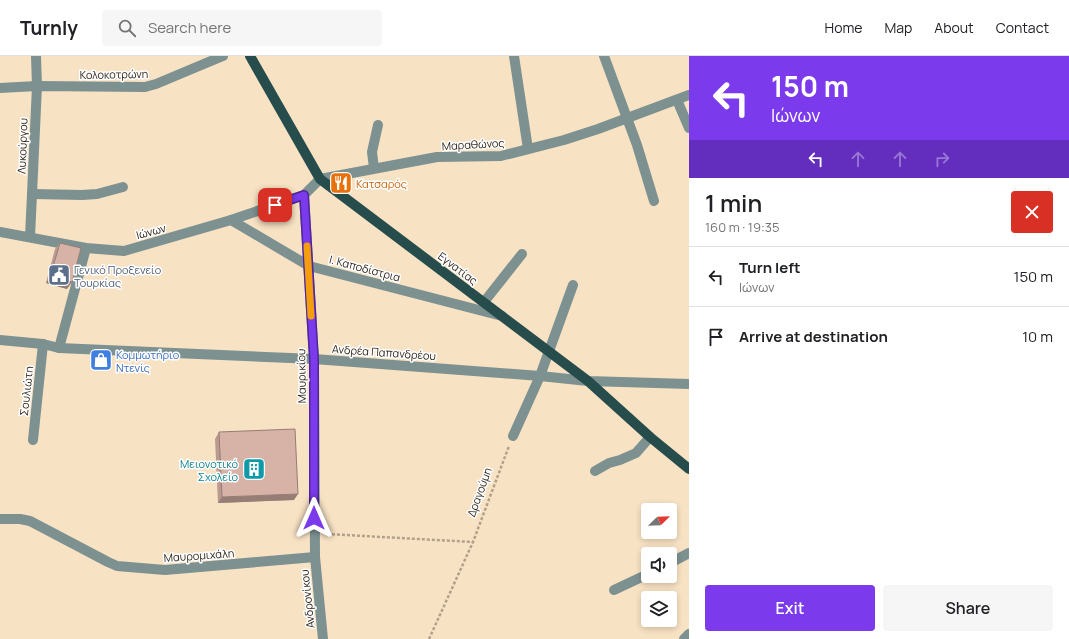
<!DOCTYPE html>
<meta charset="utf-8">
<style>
body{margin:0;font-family:Manrope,sans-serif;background:#f6f6f6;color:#202124;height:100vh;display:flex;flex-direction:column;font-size:15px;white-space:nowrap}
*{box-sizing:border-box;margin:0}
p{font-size:13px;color:#757577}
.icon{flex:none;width:22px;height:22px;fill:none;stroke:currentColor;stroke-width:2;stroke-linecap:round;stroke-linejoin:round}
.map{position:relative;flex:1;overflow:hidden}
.side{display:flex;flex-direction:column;background:#fff;width:380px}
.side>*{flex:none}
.guide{background:#7c3aed;color:#fff;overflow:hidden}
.needle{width:26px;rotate:67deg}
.tools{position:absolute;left:641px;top:447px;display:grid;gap:8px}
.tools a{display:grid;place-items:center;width:36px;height:36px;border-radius:4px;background:#fff;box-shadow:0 2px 6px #0003;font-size:20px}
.pin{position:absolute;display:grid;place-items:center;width:34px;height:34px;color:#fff;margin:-17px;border-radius:8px;box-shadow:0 2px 6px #0006}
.me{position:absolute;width:44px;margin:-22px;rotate:0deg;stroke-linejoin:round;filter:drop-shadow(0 0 3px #0008)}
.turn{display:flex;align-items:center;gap:14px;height:84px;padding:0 16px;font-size:18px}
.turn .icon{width:52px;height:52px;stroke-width:2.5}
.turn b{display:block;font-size:28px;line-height:34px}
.lanes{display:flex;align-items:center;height:38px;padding:0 16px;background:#0003;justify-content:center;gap:20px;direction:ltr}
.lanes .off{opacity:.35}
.round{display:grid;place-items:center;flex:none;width:42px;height:42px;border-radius:4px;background:#f6f6f6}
.headline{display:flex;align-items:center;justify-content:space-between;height:68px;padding:0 16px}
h1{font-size:24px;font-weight:600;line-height:30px}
.action{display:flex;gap:8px;margin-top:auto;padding:8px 16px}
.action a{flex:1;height:46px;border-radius:4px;background:#7c3aed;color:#fff;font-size:16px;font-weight:600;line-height:46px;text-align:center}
.action a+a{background:#f6f6f6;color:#202124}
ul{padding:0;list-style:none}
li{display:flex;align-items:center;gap:12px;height:60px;padding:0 16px;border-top:1px solid #e0e0e0}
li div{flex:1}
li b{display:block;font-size:15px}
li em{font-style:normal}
header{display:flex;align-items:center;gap:24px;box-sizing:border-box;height:56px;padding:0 20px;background:#fff;border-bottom:1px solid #e0e0e0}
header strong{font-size:19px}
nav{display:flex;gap:22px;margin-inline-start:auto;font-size:14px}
.search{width:280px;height:36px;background:#f6f6f6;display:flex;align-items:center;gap:10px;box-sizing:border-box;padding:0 14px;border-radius:4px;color:#757577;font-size:15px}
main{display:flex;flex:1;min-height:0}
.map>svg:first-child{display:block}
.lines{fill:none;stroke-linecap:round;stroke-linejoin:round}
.path{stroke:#b2a189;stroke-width:2.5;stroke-dasharray:3 2;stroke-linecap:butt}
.minor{stroke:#7d9190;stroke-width:10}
.major{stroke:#264c4b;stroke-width:10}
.wall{fill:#b99990}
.shaded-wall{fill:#967d75}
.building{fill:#d7b2a7;stroke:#967d75}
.route-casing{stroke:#51269a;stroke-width:10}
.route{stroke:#7c3aed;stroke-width:7}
.slow{stroke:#f59e0b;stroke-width:7}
.labels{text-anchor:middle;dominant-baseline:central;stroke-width:3;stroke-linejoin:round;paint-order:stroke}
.street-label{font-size:11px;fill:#2d251a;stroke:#fff}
.food-label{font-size:11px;fill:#c56008;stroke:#fff;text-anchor:start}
.service-label{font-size:11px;fill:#4e5e75;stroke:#fff;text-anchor:start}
.shop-label{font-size:11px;fill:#366cbe;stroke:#fff;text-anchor:start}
.culture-label{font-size:11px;fill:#0d838f;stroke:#fff;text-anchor:end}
</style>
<header>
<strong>Turnly</strong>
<div class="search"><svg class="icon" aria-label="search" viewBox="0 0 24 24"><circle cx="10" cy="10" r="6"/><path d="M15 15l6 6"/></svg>Search here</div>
<nav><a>Home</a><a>Map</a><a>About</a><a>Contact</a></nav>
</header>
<main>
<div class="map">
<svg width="689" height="583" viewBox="0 0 689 583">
<rect width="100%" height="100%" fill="#f8e2c4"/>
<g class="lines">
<g class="path">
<path d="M327,478L473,486"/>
<path d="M429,583L473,486L509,390"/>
</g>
<g class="minor">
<path d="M514,0L528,93"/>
<path d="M604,0L637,89L654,145"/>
<path d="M0,32L37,30L145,31L156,28L223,0"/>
<path d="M677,44L689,72"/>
<path d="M374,112L372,96L378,69"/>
<path d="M32,138L82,139L97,138L123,131"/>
<path d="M304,139L314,303L315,501L323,583"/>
<path d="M231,164L309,210L502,260"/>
<path d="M0,176L86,192L124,195L231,164L304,139L320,123L437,101L501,100L564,84L598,73L689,39"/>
<path d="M30,181L37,30L36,0"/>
<path d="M484,246L522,198"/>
<path d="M0,284L43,288L59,292L314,303L540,320L588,325L689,328"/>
<path d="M59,292L86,192"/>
<path d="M513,380L540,320L573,229"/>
<path d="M33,384L43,288"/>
<path d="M595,415L609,407L620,404L636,397L650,381"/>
<path d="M0,463H20L30,465L108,506L117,510L165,514L315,501"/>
<path d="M670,507L689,497"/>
<path d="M614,534L648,518"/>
<path d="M684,583L689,578"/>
</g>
<path class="major" d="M250,0L320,123L588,325L650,381L689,413"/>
</g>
<g class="wall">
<path d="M60,187L67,233L46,227L55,193Z"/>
<path d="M219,376L294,444L218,447L215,383Z"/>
</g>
<g class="shaded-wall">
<path d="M50,221L72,226L67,233L46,227Z"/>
<path d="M298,438L294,444L218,447L222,441Z"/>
</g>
<g class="building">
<path d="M60,187L81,192L72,226L50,221Z"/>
<path d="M295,373L298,438L222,441L219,376Z"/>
</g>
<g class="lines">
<g class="route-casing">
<path id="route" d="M275,149L304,139L314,303V462"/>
</g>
<use href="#route" class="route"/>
<path class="slow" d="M307,190L311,260"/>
</g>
<defs>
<g id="restaurant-square" transform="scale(1.15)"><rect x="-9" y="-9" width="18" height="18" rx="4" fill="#e8710a" stroke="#fff"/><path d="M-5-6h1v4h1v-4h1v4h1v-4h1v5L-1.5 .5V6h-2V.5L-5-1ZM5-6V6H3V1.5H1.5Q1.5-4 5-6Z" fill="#fff"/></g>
<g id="civic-square" transform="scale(1.15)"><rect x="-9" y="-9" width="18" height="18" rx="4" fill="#5c6f8a" stroke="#fff"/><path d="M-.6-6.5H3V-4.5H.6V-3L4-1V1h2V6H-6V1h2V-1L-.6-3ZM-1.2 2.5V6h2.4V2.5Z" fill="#fff"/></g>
<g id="shop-square" transform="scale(1.15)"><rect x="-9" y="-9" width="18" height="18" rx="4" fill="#3f7fe0" stroke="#fff"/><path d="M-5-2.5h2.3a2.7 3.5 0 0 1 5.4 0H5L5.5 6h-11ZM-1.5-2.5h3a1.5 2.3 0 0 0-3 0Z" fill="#fff"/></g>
<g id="building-square" transform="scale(1.15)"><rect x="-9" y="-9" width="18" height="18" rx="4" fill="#0f9aa8" stroke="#fff"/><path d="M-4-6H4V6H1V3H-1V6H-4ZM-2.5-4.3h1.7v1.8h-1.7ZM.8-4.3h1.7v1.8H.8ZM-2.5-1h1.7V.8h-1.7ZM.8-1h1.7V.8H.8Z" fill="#fff"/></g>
</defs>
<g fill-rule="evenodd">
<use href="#restaurant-square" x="341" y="127"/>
<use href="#civic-square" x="59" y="219"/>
<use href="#shop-square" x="101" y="304"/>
<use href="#building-square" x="254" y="413"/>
</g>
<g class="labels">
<g class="street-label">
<text transform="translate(114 18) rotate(-1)">Κολοκοτρώνη</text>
<text transform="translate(473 88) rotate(-3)">Μαραθώνος</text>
<text transform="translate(22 90) rotate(-88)">Λυκούργου</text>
<text transform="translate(151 175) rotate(-15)">Ιώνων</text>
<text transform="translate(365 212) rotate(15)">Ι. Καποδίστρια</text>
<text transform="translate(458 212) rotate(37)">Εγνατίας</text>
<text transform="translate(384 296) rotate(4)">Ανδρέα Παπανδρέου</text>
<text transform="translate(301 320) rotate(-91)">Μαυρικίου</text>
<text transform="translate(26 335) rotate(-84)">Σουλιώτη</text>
<text transform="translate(479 436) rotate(-70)">Δραγούμη</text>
<text transform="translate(199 499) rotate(-4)">Μαυρομιχάλη</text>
<text transform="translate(307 543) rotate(-96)">Ανδρονίκου</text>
</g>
<g class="food-label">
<text x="356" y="127">Κατσαρός</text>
</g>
<g class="service-label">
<text x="74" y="213">Γενικό Προξενείο<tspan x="74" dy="13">Τουρκίας</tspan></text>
</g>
<g class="shop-label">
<text x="116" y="298">Κομμωτήριο<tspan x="116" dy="13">Ντενίς</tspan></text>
</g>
<g class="culture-label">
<text x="238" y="407">Μειονοτικό<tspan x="238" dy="13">Σχολείο</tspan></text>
</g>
</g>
</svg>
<div class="tools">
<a><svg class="needle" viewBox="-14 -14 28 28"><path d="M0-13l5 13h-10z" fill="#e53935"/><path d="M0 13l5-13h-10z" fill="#757577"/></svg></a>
<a><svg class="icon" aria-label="sound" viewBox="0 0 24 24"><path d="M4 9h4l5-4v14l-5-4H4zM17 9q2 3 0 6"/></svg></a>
<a><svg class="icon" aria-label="layers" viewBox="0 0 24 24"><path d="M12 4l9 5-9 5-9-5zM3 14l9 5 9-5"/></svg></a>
</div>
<div class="pin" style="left:275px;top:149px;background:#d93025"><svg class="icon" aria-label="arrive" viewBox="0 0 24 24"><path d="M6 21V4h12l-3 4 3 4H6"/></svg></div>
<svg class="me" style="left:314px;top:462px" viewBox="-20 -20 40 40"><path d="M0-17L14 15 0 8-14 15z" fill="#7c3aed" stroke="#fff" stroke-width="4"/></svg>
</div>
<section class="side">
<div class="guide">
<div class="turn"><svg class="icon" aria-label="left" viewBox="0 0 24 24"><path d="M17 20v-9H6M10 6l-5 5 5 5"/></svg><div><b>150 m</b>Ιώνων</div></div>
<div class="lanes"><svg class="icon" aria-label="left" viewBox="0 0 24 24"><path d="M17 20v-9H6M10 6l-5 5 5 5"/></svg><svg class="icon off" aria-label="ahead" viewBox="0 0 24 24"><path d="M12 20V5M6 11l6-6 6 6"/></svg><svg class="icon off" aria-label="ahead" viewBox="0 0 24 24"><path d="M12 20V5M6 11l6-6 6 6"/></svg><svg class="icon off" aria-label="right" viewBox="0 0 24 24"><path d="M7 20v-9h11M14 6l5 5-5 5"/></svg></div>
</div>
<div class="headline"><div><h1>1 min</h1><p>160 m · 19:35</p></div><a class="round" style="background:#d93025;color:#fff"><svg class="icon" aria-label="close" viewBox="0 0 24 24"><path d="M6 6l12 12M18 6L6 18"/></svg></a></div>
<ul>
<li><svg class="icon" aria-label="left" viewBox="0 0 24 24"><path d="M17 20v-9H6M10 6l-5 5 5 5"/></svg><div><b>Turn left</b><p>Ιώνων</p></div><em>150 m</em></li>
<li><svg class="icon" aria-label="arrive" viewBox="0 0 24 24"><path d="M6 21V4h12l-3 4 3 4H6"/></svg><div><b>Arrive at destination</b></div><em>10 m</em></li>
</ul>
<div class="action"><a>Exit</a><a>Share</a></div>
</section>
</main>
